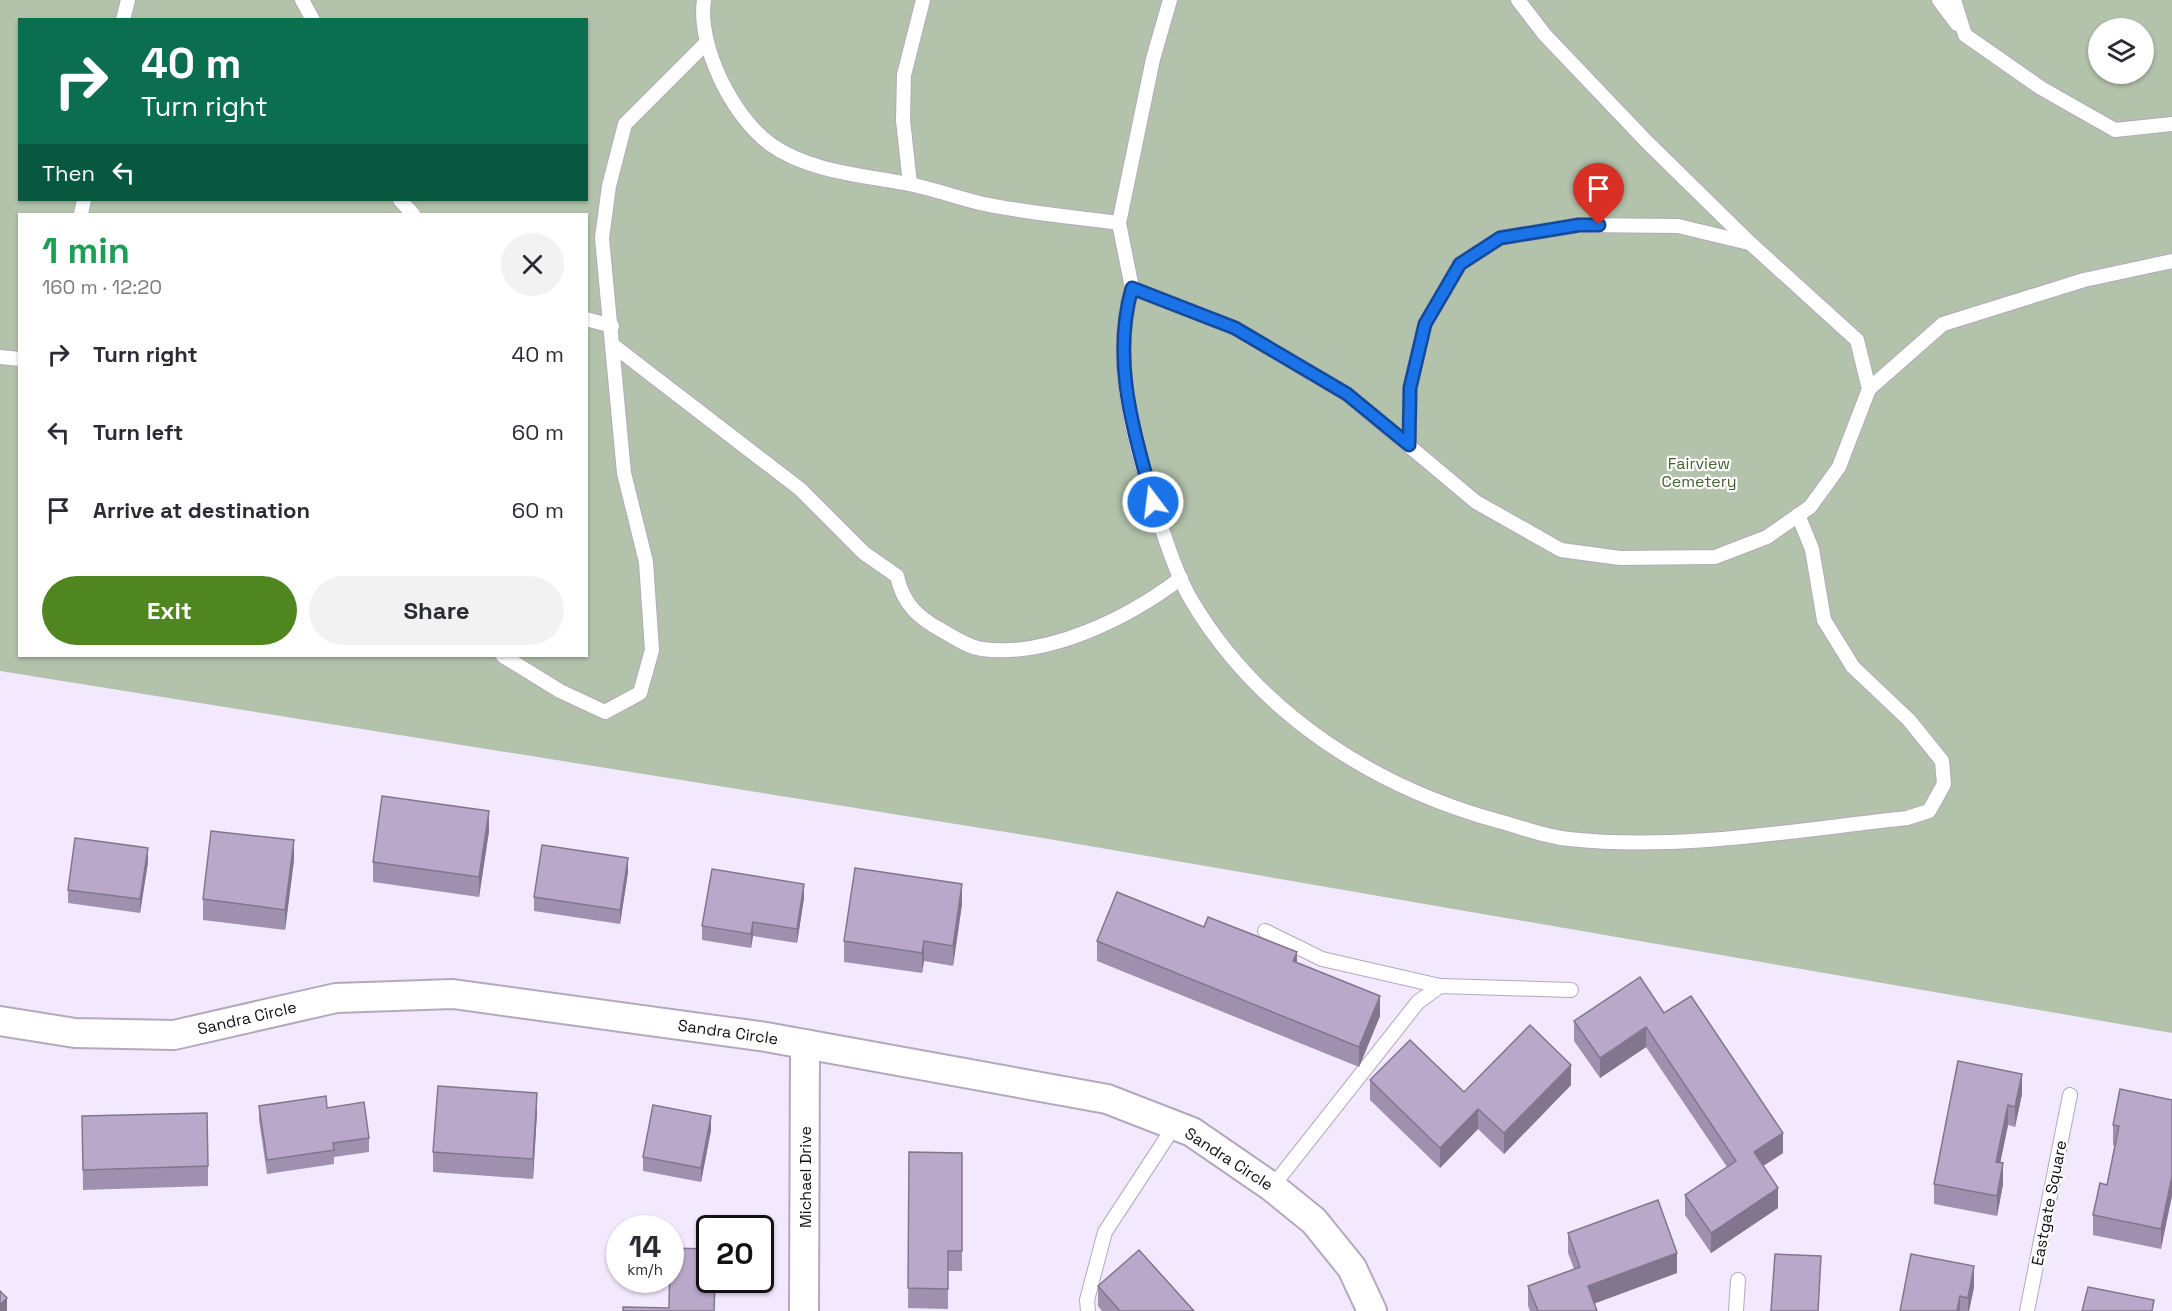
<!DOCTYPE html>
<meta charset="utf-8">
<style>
body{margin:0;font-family:"Space Grotesk",sans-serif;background:#f2f2f3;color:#2b2b33;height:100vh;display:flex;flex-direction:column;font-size:22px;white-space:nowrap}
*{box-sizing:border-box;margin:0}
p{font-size:20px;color:#7c7c81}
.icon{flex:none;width:33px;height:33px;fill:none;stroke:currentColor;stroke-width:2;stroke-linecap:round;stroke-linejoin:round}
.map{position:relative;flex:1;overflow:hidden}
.panel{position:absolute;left:18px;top:213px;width:570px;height:444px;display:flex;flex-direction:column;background:#fff;border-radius:0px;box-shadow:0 2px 4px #0004}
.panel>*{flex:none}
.top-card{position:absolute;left:18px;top:18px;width:570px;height:183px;border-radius:0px;box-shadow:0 2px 4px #0004;background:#0b6e4f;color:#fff;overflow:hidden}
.fabs{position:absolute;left:2088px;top:18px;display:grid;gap:12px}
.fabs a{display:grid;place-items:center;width:66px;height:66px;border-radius:50%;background:#fff;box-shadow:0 2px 4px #0004;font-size:30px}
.speed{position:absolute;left:606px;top:1215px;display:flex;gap:12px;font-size:30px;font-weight:700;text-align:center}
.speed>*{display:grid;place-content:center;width:78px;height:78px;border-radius:50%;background:#fff;box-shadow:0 2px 4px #0004;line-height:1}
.speed small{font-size:15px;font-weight:400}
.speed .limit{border:3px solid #111;border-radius:9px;background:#fff;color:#111}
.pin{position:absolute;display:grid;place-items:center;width:51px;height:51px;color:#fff;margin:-62px -26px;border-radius:50% 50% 50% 0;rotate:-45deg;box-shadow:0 0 6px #0007}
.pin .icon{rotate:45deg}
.me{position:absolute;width:66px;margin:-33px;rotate:345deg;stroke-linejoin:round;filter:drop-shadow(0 0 4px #0008)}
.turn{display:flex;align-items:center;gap:21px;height:126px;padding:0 24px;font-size:27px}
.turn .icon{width:78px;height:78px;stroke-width:2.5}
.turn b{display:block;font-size:42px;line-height:51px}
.then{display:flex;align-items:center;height:57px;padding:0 24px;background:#0003;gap:12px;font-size:22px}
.round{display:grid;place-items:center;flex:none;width:63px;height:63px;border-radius:32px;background:#f2f2f3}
.overview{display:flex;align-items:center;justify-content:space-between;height:102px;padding:0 24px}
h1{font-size:36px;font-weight:700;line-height:45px;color:#1e9e55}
.cta{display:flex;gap:12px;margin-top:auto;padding:12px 24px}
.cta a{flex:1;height:69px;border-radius:36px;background:#4f861f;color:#fff;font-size:24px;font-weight:700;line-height:69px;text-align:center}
.cta a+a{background:#f2f2f3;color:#2b2b33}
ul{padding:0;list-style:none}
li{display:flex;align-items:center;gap:18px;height:78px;padding:0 24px}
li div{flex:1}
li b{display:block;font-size:22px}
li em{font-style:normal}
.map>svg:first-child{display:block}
.green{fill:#b3c2ab;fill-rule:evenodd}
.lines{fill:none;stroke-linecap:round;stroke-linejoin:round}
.service-casing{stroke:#b3a9bd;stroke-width:16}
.minor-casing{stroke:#b3a9bd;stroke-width:32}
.service{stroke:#fff;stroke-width:14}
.minor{stroke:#fff;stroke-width:28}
.wall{fill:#a090af}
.shaded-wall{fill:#82768e}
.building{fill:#baa8cb;stroke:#82768e;stroke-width:1.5}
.route-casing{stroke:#114b97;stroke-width:15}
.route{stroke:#1a73e8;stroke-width:10}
.labels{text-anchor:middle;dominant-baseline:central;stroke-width:4.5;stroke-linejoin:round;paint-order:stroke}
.park-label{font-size:16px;fill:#43612f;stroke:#fff}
.street-label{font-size:16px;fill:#100d13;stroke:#fff}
</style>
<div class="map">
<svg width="2172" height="1311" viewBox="0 0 2172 1311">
<rect width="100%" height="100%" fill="#f3e9fe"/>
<path class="green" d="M0,0H2172V1033L1037,837L0,671ZM20,20H586V200H20ZM2098,28H2144V74H2098ZM20,214H586V656H20Z"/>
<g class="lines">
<g class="service-casing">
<g id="service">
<path d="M302,0L313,20"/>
<path d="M704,0C697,46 733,117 770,144C809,172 863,175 909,184C934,189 958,198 984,204C1028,213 1074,217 1119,223"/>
<path d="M1170,0L1153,59L1119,223L1132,288L1235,328L1347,394L1476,502L1561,550L1620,558L1715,557L1767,537L1810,507L1839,467L1869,389L1857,340L1750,243L1647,142L1545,35L1518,0"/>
<path d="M1939,0L1957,24"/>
<path d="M1954,0L1965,35L2041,88L2115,130L2172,124"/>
<path d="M123,20L128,0"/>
<path d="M910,184L903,120L904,75L923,0"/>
<path d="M400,200L413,214"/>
<path d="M81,214L84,200"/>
<path d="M1132,288C1110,364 1135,446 1159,520C1168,547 1178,578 1193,603C1261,715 1374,787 1498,821C1521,827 1546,837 1569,839C1681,851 1796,830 1907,818L1929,811L1944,784L1942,761L1909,720L1853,667L1824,620L1812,549L1798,515"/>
<path d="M586,319L612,326"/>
<path d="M614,346L800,489L864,553L897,576C903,603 917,617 941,630C953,637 968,647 982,649C1049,658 1130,617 1181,578"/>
<path d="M0,357L20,359"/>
<path d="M1869,389L1943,324L2084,280L2172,261"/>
<path d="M1409,445L1410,388L1425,324L1460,264L1500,238L1579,225L1678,226L1749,243"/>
<path d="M503,656L560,691L605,712L640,693L652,650L646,562L624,473L602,238L609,186L625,124L705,44"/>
<path d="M1265,931L1322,959L1440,986"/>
<path d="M1272,1187L1418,1002L1440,986L1571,990"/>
<path d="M1088,1311L1087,1300L1105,1232L1175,1125"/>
<path d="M1736,1311L1738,1280"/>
<path d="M2027,1311L2070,1095"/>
</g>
</g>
<g class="minor-casing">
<g id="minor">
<path d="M0,1021L75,1033L174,1035L336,998L453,994L766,1037L1107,1099L1192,1132L1272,1187L1314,1221L1352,1268L1372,1311"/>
<path d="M804,1311L805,1044"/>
</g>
</g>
<use href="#service" class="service"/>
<use href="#minor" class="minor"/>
</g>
<g class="wall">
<path d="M489,831L479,897L373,882V862Z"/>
<path d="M294,860L285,930L203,920V899Z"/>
<path d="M148,862L140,913L68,903V890Z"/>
<path d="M628,872L620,924L534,911V897Z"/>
<path d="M804,898L797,943L753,936L751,948L702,940V926Z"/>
<path d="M962,904L953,966L924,961L922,973L844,962V941Z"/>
<path d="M1204,927L1297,963L1380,1016L1359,1067L1097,961V941Z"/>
<path d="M1664,1013L1783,1153L1763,1166L1778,1208L1711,1253L1685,1215V1195L1727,1167L1646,1047L1600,1078L1574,1041V1021Z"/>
<path d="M1958,1061L2022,1094L2015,1127L2008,1125L2000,1163L2003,1184L1997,1216L1934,1204V1184Z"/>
<path d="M1370,1080L1464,1092L1571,1085L1504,1154L1478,1129L1440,1168L1370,1100Z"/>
<path d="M2172,1100L2161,1249L2093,1235V1215L2107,1185L2115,1146L2113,1145V1125Z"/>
<path d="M259,1106L327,1108L369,1138V1152L334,1157V1164L267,1174L259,1120Z"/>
<path d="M537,1113L533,1179L433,1172V1152Z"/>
<path d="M82,1116L208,1166V1186L83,1190Z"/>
<path d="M711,1130L701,1182L643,1171V1157Z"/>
<path d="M909,1152L962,1153V1271H948V1309L908,1308Z"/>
<path d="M1568,1233L1677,1273L1594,1303L1597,1311H1530L1528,1306V1286L1574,1269L1568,1253Z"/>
<path d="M1098,1286L1194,1311H1102L1098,1306Z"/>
<path d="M1974,1287L1969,1311H1900Z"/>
</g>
<g class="shaded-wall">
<path d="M489,811V831L479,897V877Z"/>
<path d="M294,840V860L285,930V910Z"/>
<path d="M148,848V862L140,913V899Z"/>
<path d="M628,858V872L620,924V910Z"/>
<path d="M804,884V898L797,943V929Z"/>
<path d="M962,884V904L953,966V946Z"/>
<path d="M753,922V936L751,948V934Z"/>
<path d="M924,941V961L922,973V953Z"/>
<path d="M1297,952V972L1293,961Z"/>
<path d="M1380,996V1016L1359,1067V1047Z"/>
<path d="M1646,1027V1047L1600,1078V1058Z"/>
<path d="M1571,1065V1085L1504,1154V1133Z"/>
<path d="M2022,1074V1094L2015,1127V1107Z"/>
<path d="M537,1093V1113L533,1179V1159Z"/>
<path d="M2008,1105V1125L1996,1183V1162Z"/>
<path d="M1478,1109V1129L1440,1168V1148Z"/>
<path d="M711,1116V1130L701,1182V1168Z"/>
<path d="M1783,1133V1153L1754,1172V1152Z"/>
<path d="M2003,1163V1184L1997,1216V1196Z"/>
<path d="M2172,1176V1196L2161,1249V1229Z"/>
<path d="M1778,1188V1208L1711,1253V1233Z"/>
<path d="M1677,1253V1273L1588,1306V1286Z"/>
<path d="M1974,1266V1287L1969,1311H1968V1298Z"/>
<path d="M1960,1296V1311H1957Z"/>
<path d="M7,1298V1311H0V1305Z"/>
</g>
<g class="building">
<path d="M382,796L489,811L479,877L373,862Z"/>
<path d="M211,831L294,840L285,910L203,899Z"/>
<path d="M75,838L148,848L140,899L68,890Z"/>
<path d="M542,845L628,858L620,910L534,897Z"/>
<path d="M855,868L962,884L953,946L924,941L922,953L844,941Z"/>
<path d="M712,869L804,884L797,929L753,922L751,934L702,926Z"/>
<path d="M1117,892L1204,927L1208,917L1297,952L1293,961L1380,996L1359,1047L1097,941Z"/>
<path d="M1640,977L1664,1013L1691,996L1783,1133L1754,1152L1778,1188L1711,1233L1685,1195L1736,1161L1646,1027L1600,1058L1574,1021Z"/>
<path d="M1530,1025L1571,1065L1504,1133L1478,1109L1440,1148L1370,1080L1410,1040L1464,1092Z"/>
<path d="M1958,1061L2022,1074L2015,1107L2008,1105L1996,1162L2003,1163L1997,1196L1934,1184Z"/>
<path d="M438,1086L537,1093L533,1159L433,1152Z"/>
<path d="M2120,1089L2172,1100V1176L2161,1229L2093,1215L2100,1183L2107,1185L2119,1126L2113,1125Z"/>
<path d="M326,1096L327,1108L364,1102L369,1138L333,1143L334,1150L267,1160L259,1106Z"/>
<path d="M653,1105L711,1116L701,1168L643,1157Z"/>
<path d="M207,1113L208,1166L83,1170L82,1116Z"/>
<path d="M909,1152L962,1153V1251H948V1289L908,1288Z"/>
<path d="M1658,1200L1677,1253L1588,1286L1597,1311H1538L1528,1286L1580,1267L1568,1233Z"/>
<path d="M670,1248L710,1249V1280H715L714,1311H623V1307L669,1308Z"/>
<path d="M1139,1250L1194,1311H1120L1098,1286Z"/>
<path d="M1775,1254L1821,1256L1818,1311H1771Z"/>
<path d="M1911,1254L1974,1266L1968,1298L1960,1296L1957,1311H1900Z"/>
<path d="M2088,1287L2154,1300L2152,1311H2082Z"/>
<path d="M0,1291L7,1298L0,1305Z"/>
</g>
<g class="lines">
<g class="route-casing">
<path id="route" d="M1153,502C1134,430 1111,362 1132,288L1235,328L1347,394L1409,445L1410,388L1425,324L1460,264L1500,238L1579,225H1599"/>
</g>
<use href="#route" class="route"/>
</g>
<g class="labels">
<g class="park-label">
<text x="1699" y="463">Fairview<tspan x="1699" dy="18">Cemetery</tspan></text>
</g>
<g class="street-label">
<text transform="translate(247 1018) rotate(-13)">Sandra Circle</text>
<text transform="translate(728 1032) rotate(8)">Sandra Circle</text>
<text transform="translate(1229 1159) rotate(33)">Sandra Circle</text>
<text transform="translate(805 1177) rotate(-90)">Michael Drive</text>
<text transform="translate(2049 1203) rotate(-79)">Eastgate Square</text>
</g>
</g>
</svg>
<div class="fabs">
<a><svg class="icon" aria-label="layers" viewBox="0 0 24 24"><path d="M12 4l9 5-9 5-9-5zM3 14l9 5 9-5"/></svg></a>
</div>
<div class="speed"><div>14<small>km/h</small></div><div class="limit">20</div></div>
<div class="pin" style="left:1599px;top:225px;background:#d93025"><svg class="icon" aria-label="arrive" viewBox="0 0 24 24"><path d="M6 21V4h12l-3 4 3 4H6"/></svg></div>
<svg class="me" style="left:1153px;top:502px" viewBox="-20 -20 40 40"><circle r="17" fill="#1a73e8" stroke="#fff" stroke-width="3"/><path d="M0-11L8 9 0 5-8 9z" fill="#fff"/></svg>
<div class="top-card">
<div class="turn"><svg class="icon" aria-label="right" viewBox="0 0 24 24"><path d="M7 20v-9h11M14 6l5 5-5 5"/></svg><div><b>40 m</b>Turn right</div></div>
<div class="then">Then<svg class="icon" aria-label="left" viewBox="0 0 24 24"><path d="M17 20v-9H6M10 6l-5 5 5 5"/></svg></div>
</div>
<section class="panel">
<div class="overview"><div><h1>1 min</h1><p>160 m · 12:20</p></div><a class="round"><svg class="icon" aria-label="close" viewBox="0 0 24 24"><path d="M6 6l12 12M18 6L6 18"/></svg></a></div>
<ul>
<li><svg class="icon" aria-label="right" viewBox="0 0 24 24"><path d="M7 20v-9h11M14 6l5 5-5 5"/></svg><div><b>Turn right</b></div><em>40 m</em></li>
<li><svg class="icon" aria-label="left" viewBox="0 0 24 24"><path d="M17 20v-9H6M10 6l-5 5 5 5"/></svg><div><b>Turn left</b></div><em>60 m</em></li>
<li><svg class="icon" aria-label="arrive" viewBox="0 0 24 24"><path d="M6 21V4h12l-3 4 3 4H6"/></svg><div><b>Arrive at destination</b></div><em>60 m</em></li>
</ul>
<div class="cta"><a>Exit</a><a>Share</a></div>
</section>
</div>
